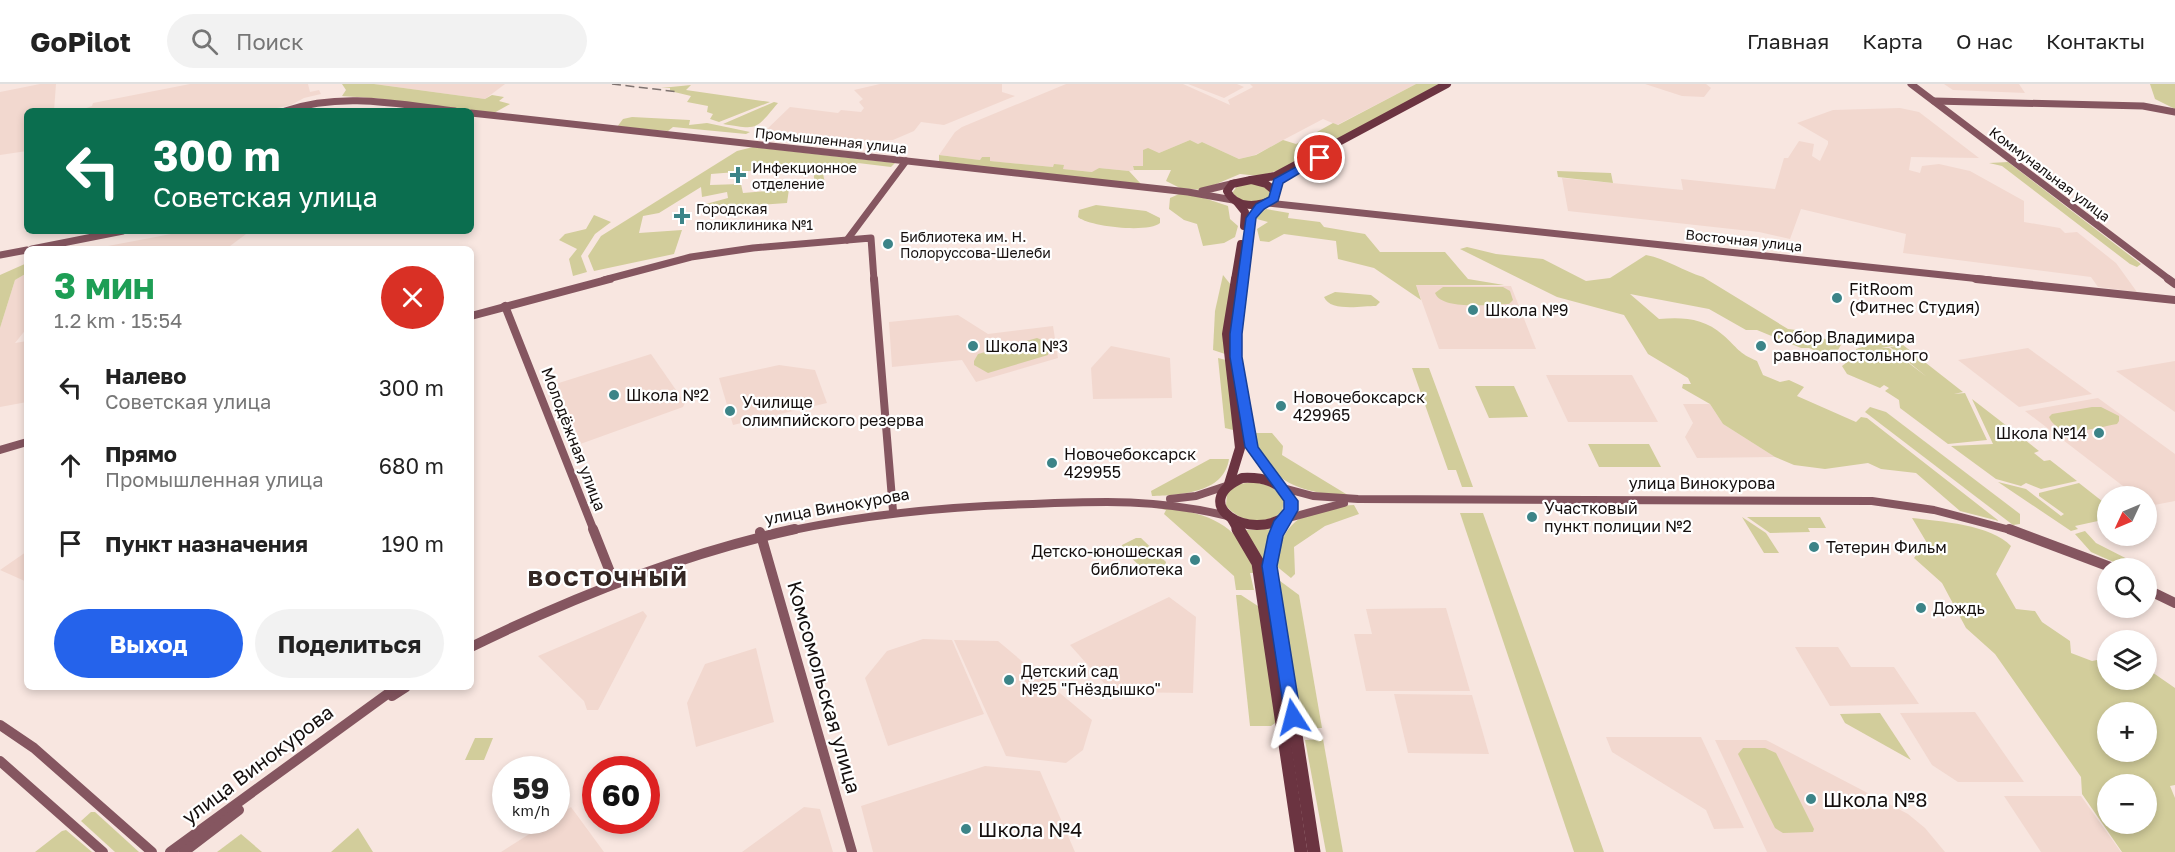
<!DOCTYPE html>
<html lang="ru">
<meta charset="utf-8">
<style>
body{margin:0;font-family:"Golos Text",sans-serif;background:#f2f2f2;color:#222;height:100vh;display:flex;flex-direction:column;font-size:22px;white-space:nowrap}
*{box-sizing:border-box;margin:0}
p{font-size:20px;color:#767676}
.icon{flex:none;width:33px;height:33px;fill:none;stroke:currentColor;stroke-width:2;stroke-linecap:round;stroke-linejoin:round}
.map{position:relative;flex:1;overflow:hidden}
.drawer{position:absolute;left:24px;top:162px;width:450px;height:444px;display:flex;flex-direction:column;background:#fff;border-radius:9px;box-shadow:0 3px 9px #0003}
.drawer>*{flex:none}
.guide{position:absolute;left:24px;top:24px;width:450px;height:126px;border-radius:9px;box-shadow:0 3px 9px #0003;background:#0b6e4f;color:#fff;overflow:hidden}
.needle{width:39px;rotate:226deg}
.fabs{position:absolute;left:2097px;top:402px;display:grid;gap:12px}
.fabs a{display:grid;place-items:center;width:60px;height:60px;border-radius:50%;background:#fff;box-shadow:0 3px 9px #0003;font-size:30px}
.speed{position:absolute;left:492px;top:672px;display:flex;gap:12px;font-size:30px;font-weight:700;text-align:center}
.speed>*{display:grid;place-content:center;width:78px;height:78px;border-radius:50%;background:#fff;box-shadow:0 3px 9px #0003;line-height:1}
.speed small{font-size:15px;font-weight:400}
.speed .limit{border:9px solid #d22;background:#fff;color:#111}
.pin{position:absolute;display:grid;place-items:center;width:51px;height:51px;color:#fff;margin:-26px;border:3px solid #fff;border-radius:50%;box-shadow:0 2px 6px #0007}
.me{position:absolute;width:66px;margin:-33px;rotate:351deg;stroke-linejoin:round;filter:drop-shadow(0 0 4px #0008)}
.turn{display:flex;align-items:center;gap:21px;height:126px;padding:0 30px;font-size:27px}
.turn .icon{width:78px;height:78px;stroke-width:2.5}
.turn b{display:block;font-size:42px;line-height:51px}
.round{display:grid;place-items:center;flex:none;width:63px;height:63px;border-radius:32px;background:#f2f2f2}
.summary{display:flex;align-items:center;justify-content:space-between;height:102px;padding:0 30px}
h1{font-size:36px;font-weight:700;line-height:45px;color:#1e9e55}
.primary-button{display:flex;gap:12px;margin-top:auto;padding:12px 30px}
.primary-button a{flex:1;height:69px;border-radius:36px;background:#2563eb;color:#fff;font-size:24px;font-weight:700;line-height:69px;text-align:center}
.primary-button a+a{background:#f2f2f2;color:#222}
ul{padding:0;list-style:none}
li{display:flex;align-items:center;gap:18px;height:78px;padding:0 30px}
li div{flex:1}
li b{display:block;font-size:22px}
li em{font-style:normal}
header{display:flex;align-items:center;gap:36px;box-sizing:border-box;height:84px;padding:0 30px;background:#fff;border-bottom:2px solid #e0e0e0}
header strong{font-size:28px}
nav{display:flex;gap:33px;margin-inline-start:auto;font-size:21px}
.search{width:420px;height:54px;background:#f2f2f2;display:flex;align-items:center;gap:15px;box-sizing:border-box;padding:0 21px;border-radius:33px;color:#767676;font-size:22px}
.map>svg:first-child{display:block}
.built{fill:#f2d8cf}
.green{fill:#d2cd9b;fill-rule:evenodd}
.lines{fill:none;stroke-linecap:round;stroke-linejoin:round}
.secondary-far2{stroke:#855660;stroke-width:7}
.secondary-far1{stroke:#855660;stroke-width:8}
.secondary{stroke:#855660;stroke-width:10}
.primary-far2{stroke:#6b3441;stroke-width:8}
.primary-far1{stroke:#6b3441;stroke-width:10}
.primary{stroke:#6b3441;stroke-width:13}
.rail{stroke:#7f7370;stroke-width:1.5;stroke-dasharray:9 4.5;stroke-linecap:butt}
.route{fill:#2563eb;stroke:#184099;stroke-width:1.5}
.poi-dot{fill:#3c8488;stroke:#fff;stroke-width:2}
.labels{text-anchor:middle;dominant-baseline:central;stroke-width:4.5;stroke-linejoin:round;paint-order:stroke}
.far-street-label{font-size:14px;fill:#150f0e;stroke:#fff}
.far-poi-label{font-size:14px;fill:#150f0e;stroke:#fff;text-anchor:start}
.poi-label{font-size:16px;fill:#150f0e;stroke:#fff;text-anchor:start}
.street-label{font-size:16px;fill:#150f0e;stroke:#fff}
.near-street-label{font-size:20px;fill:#150f0e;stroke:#fff}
.near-poi-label{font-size:20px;fill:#150f0e;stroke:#fff;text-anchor:start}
.district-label{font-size:22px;font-weight:bold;letter-spacing:1.5px;fill:#342723;stroke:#fff}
</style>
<header>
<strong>GoPilot</strong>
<div class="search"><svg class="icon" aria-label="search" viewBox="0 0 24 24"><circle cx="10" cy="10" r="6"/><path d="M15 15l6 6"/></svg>Поиск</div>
<nav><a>Главная</a><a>Карта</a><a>О нас</a><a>Контакты</a></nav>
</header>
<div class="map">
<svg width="2175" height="768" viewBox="0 0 2175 768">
<rect width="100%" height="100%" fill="#f8e6e0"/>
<g class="built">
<path d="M40,0H56L54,27H27V67L0,71V8Z"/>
<path d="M190,0H308L310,8L319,6L321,10L304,14L291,21L263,27H78L92,22L93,19Z"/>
<path d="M374,0H505L485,15Z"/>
<path d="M880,0H1002V8L1015,12L944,41L921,38L914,47L893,56L861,57L763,49L790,23L838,29L841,26L861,28L864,24L859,18L863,15L854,6Z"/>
<path d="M1066,0H1183L1230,21L1228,16L1253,3L1250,0H1416L1337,41L1323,35L1255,71L1239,75L1202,58L1198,60L1190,56L1159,69L1143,83H1133L1134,86L1129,87L1099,84L1093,88L1062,85L1063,81L1053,83L989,77L990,73H982L980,76L939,71L955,48L962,43Z"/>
<path d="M1188,0H1237L1244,3L1224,14Z"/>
<path d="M1645,0H1706L1711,4L1704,13L1682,12Z"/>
<path d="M1944,0H2019L2025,9L1953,6Z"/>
<path d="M1900,24L1919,28L1979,74L1911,73L1909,86L1920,89L1922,82L1939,80L1970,87L2024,117V138L2060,144L2065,149L2077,148L2116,179L2137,208L2098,203L2091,193L1903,169L1906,150L1801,125L1790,155L1759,148L1568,127L1562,94L1683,106L1681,95L1775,105L1784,74H1788L1799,57L1814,60L1812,72L1820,77L1828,60V57L1797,39L1833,26Z"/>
<path d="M187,147H250L226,165H92Z"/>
<path d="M27,189V244L15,259L27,257V318L0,323V244L15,196Z"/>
<path d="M1416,201L1511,202L1536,265H1439Z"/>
<path d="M958,231L988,250L1053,242L1058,274L976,298L962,276L892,283L889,238Z"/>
<path d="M1111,262L1170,274L1172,314L1093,315L1091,284Z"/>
<path d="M2028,264L2092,310L2019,323L1958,276Z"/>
<path d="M651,270L685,319L683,323L572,363L546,303Z"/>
<path d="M2175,277V328L2116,287Z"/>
<path d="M779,281L815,286L827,319L733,341L719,294Z"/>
<path d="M1546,291H1632L1658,338H1568Z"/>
<path d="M2098,314L2175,370V417L2149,422L2146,412H2136L2025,327Z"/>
<path d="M1683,320H1710L1723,340L1775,373L1697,374L1685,353L1693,339Z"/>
<path d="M27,467V498L0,486L26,468Z"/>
<path d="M1169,513L1196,533L1193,609L1112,608L1070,561Z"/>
<path d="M1446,524L1470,607H1366L1354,550H1372L1366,525Z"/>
<path d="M643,527L647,532L598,626H587L584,617L538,572Z"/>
<path d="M923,555L952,556L984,630L888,662L865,594L887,567Z"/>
<path d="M954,556L998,557L1092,636L1083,666L1066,679L1006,672Z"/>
<path d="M1795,563H1838L1851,583H1894L1919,620L1830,622Z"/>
<path d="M756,564L774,638L696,663L687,619L705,580Z"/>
<path d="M1394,610L1472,611L1489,670L1408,669Z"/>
<path d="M1975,628L2024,698H1958L1932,681L1900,629Z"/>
<path d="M1606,653H1701L1744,744L1714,745L1706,726L1612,668Z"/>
<path d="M1715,656H1766L1908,730L1925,744L1945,768H1767Z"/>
<path d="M985,682L1040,687L1075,768H873L861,722Z"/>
<path d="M2004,712H2081L2121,768H2041Z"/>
<path d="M571,723L604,768H501L550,737L556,736L557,732Z"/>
<path d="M804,723L820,725L833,768H742Z"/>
</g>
<g class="green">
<path d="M342,0H374L485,15L492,11L504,13L499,17L510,20L494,29L408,20C400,15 356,13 342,12L346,6Z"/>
<path d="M1416,0H1442L1332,58L1315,52L1317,48L1333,39L1338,41Z"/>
<path d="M2150,0H2175V25L2155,15Z"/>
<path d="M691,1L686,6L770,18L719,38L710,35L713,30L707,28L708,22L687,18L691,12L670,7V4H661Z"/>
<path d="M774,18L778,19C755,46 759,46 723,40Z"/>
<path d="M632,33L690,36L689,41L707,39L750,48L746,50L673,43L668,47L617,43L623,35Z"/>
<path d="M1306,55L1321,65L1280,86L1259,92L1240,90L1202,106L1180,104L1166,97L1171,86H1134L1133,82H1143V66L1148,64L1159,69L1190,56L1198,60L1202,58L1239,75L1256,71L1283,56L1296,60Z"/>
<path d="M753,63L895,79L891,83L858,79L851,84L821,80L826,104L814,101V87L805,88V92L793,89L799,80L791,78L784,84L711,90L710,101L741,100L743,109L789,105L787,119L706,125V120L728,114L727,108L702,113L701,103L659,129L643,132L639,149L682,146L674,170L594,187L588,172L601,152L737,67Z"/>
<path d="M939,71L980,76L982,73H990V77L1053,83L1054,80L1064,81L1063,85L1092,88L1099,84L1129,87L1141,100L939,78Z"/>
<path d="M2008,78L2141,180L2137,183L2130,180L2002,82L1989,79Z"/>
<path d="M1557,87L1611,89L1613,99L1558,93Z"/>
<path d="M1252,99L1266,103L1271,108L1269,113C1258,121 1241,119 1232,109L1238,101Z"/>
<path d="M1179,110L1195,111L1228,122L1230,135L1238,142L1235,153L1224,159L1203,162L1197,140L1184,136L1169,125L1170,114Z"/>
<path d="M1096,121L1146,127L1160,134V139C1149,149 1090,143 1078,133L1079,126Z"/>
<path d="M1266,125L1289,129L1288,134L1320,138L1324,143L1365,150L1380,168H1445L1468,195L1504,201H1416L1421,216L1374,184L1338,175L1336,157L1284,150L1269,158L1260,157L1257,145L1268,138L1253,134Z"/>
<path d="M594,131L611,138L595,150L581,172L587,188L573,192L569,175L577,165L559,156L565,150L586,145Z"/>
<path d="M1467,163L1496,170L1543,175L1586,197L1610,194L1646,171C1667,175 1683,187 1703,193L1788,245L1804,247L1841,261L1833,274L1809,264H1801L1757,246H1746L1709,225L1630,210L1659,235C1683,233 1704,234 1723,251C1738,264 1738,269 1757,277L1763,291L1780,298L1789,296L1804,303L1797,312L1856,338L1861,333L1867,334L1999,437L1960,427L1916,389L1881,385L1868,379L1825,385L1794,381L1775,373L1723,340L1710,320L1682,304L1683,300H1691L1688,294L1648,270L1624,231L1557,213L1460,165Z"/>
<path d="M27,179V189L15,196L0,244V191Z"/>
<path d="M1223,191L1231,201L1225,270L1213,266L1215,227Z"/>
<path d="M1443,203H1503L1510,207L1513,216L1509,220C1491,220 1442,227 1435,209Z"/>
<path d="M1335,208L1371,211L1380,218L1376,222C1361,222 1330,228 1324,213Z"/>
<path d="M1893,252L1903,260L1881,264H1889L1927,293L1890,263L1903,261L1963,308L1954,310L1965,309L1987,356L1948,360L1900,324L1899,316L1885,307L1889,304L1884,301L1880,304L1847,290L1842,282L1858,270L1856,265L1875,259L1872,256Z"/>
<path d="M1037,254L1051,260L1048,271L988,289L974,281V277L978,270Z"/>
<path d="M1218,274L1226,276L1235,344L1233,346L1225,344Z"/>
<path d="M1412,284H1429L1473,403H1462L1456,386H1448Z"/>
<path d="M1475,302H1514L1528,333L1489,334Z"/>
<path d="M1972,315L2039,367L2034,369L2044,377L2050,376L2077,397L2041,405L2026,399L2021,402L1996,395L1951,362L1993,360Z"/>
<path d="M1870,323L1886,328L2020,430V440L2013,441L1865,328Z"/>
<path d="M2092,323H2101L2119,332V337L2117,340C2098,343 2059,357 2049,333L2052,330Z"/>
<path d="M1255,349H1272L1283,362L1282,371L1351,413C1324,410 1292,407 1272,386C1264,378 1258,365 1251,355Z"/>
<path d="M1588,360H1649L1661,383H1599Z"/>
<path d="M1210,375H1229C1224,410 1178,411 1152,412L1151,407Z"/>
<path d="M1255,398L1272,403L1284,415L1282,429C1261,441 1242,439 1226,422L1227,409L1238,400Z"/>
<path d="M1998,398L2026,405L2061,432L2064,430L2039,412V409L2079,399L2107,421L2105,430L2107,435L2075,442L2078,445L2071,447Z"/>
<path d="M1354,421L1359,430L1325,442L1294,463L1295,490L1291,494L1275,481C1282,434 1309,423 1354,421Z"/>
<path d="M1157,424C1187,426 1222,431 1241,459C1247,467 1251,479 1255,489H1250L1254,506H1236L1234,492L1164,430L1166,426Z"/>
<path d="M1460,429H1483L1604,768H1574Z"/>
<path d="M1742,433L1766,449L1779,469H1764Z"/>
<path d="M1747,433H1820L1826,444H1808L1810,448L1770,449Z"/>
<path d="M1912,434C1939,437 1992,441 2011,462L1996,490L2016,525L2035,527L2042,538L2070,557L2071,569L2092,577L2107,574L2108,596H2146L2147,586H2149L2175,604V701L2170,702L2175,714V768H2122L2082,710L2081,693L1995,570L1966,544L1942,499L1914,474L1919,467L1933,469ZM2146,628V668H2108V628ZM2108,700H2146V740H2108Z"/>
<path d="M1273,445L1265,482L1244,446Z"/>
<path d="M2085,447L2096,459L2145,484H2127L2091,468L2075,450Z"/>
<path d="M1136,454H1141L1166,478L1165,481L1147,489L1122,465V461Z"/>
<path d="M1276,494L1299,511L1322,644H1304Z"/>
<path d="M1236,511H1241L1261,524L1278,637L1271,642H1250Z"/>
<path d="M1880,629L1911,676L1845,639L1840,630Z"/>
<path d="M475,654H493L484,676H465Z"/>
<path d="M1323,655L1343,768H1326L1305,656Z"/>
<path d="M1743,664H1765L1776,669L1814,745L1813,748L1783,749L1775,744L1738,670Z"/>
<path d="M91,728H95L139,768H115L81,737Z"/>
<path d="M358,744L373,768H331Z"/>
<path d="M66,746L92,768H35L62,747Z"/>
<path d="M241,750L262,768H217Z"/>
</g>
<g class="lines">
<g class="secondary-far2">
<path d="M1911,0L2170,196"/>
<path d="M1934,17L2143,22L2175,28"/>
<path d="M285,27C342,8 397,20 455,27"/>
<path d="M471,29L1188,108L1233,116"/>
<path d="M1202,107L1235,99"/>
<path d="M1268,119L1990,196"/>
<path d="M847,156L906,77"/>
<path d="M32,165L123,147"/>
<path d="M0,171L27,166"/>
<path d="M604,196L691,173L753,164L871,154L874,196"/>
</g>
<g class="secondary-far1">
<path d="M874,195L893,427"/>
<path d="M1976,195L2175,216"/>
<path d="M2168,195L2175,200"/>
<path d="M505,222L594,447"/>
<path d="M471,232L610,195"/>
<path d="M0,366L27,358"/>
<path d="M1283,404L1313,412L1358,415L1872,417L1934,426L2014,447"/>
<path d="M1170,415L1196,412L1226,402"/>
<path d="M1285,435L1344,419"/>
<path d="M788,447C869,430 950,422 1033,420C1104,417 1157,415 1228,432"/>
</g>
<g class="secondary">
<path d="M593,445L614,498"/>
<path d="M2009,445L2113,484"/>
<path d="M760,448L852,768"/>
<path d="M2146,505L2175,519"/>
<path d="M471,563C575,512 681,470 795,445"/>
<path d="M392,612L406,603"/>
<path d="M0,641L34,664L152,768"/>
<path d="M0,677L103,768"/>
<path d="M170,768L397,603"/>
<path d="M184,768L239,726"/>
</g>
<g class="primary-far2">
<path d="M1251,96L1275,92L1447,0"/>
<path d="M1251,96L1266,100L1276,108L1274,115C1258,123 1236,125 1227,107L1232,100Z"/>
<path d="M1237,118L1245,128L1244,142"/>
<path d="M1235,196L1241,160"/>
<path d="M1242,196L1249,143L1253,130L1265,120"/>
</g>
<g class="primary-far1">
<path d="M1242,195L1236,242V273L1252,364L1278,401"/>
<path d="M1242,394C1263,393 1281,397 1291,417L1288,431C1249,460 1187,419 1242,394Z"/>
<path d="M1229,400L1240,364L1227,250L1236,195"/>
<path d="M1232,435L1239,447"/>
<path d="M1278,447L1281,437"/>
</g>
<g class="primary">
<path d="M1238,445L1258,479L1301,768"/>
<path d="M1278,445L1270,482L1314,768"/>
</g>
<path class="rail" d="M612,0L679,8"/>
</g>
<path class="route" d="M1316,72L1325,74L1283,99L1278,117L1264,125L1256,134L1242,250V273L1258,363L1298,417V426L1283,452L1277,482L1301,633L1299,638H1287L1285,633L1262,482L1268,452L1274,437L1284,425V417L1245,363L1230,273V250L1246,134L1256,120L1269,113L1274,95Z"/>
<g class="poi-dot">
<path d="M735 82h6v6h6v6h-6v6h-6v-6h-6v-6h6z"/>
<path d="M679 123h6v6h6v6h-6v6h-6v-6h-6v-6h6z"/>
<circle cx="888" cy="160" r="6"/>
<circle cx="1837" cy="214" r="6"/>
<circle cx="1473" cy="226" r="6"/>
<circle cx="973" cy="262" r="6"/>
<circle cx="1761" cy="262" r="6"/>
<circle cx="614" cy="311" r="6"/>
<circle cx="1281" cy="322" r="6"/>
<circle cx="730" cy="327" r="6"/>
<circle cx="2099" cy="349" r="6"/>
<circle cx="1052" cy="379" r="6"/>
<circle cx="1532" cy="433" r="6"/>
<circle cx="1814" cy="463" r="6"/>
<circle cx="1195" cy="476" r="6"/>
<circle cx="1921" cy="524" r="6"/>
<circle cx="1009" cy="596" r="6"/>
<circle cx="1811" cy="715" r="6"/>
<circle cx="966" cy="745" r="6"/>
</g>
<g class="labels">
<g class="far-street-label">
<text transform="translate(831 56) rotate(6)">Промышленная улица</text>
<text transform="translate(2050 90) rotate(37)">Коммунальная улица</text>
<text transform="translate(1744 156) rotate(6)">Восточная улица</text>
</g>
<g class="far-poi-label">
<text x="752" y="83">Инфекционное<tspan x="752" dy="16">отделение</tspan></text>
<text x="696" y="124">Городская<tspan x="696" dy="16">поликлиника №1</tspan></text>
<text x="900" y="152">Библиотека им. Н.<tspan x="900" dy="16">Полоруссова-Шелеби</tspan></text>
</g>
<g class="poi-label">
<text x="1849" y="205">FitRoom<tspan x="1849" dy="18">(Фитнес Студия)</tspan></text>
<text x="1485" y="226">Школа №9</text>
<text x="1773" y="253">Собор Владимира<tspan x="1773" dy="18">равноапостольного</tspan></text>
<text x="985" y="262">Школа №3</text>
<text x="626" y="311">Школа №2</text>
<text x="1293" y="313">Новочебоксарск<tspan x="1293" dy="18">429965</tspan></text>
<text x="742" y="318">Училище<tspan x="742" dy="18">олимпийского резерва</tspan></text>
<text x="2087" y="349" text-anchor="end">Школа №14</text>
<text x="1064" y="370">Новочебоксарск<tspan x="1064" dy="18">429955</tspan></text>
<text x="1544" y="424">Участковый<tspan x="1544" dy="18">пункт полиции №2</tspan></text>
<text x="1826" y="463">Тетерин Фильм</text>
<text x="1183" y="467" text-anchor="end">Детско-юношеская<tspan x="1183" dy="18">библиотека</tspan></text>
<text x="1933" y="524">Дождь</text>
<text x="1021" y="587">Детский сад<tspan x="1021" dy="18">№25 "Гнёздышко"</tspan></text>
</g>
<g class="street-label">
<text transform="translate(574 355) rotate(69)">Молодёжная улица</text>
<text x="1702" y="399">улица Винокурова</text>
<text transform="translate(837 422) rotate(-10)">улица Винокурова</text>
</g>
<g class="near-street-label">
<text transform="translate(825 603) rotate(74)">Комсомольская улица</text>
<text transform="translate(257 680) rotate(-37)">улица Винокурова</text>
</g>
<g class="near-poi-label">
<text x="1823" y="715">Школа №8</text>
<text x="978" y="745">Школа №4</text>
</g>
<g class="district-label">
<text x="608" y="493">ВОСТОЧНЫЙ</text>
</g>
</g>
</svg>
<div class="fabs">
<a><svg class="needle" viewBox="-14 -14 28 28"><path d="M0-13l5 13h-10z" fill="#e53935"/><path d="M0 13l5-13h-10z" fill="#767676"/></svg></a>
<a><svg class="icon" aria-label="search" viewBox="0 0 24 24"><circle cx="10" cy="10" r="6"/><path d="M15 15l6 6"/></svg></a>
<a><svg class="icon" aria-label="layers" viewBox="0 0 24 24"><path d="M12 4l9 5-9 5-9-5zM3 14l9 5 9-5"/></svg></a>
<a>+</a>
<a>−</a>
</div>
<div class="speed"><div>59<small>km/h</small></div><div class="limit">60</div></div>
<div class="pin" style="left:1320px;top:74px;background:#d93025"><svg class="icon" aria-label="arrive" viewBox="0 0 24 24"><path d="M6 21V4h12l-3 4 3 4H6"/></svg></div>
<svg class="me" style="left:1293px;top:633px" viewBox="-20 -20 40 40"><path d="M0-17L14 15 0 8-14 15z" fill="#2563eb" stroke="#fff" stroke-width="4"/></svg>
<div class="guide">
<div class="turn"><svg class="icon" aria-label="left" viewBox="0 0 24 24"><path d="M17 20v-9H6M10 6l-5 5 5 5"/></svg><div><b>300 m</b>Советская улица</div></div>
</div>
<section class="drawer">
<div class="summary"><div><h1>3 мин</h1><p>1.2 km · 15:54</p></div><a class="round" style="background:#d93025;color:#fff"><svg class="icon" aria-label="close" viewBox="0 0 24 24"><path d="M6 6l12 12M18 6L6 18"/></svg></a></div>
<ul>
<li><svg class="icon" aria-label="left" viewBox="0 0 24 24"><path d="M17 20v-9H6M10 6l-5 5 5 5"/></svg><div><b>Налево</b><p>Советская улица</p></div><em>300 m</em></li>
<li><svg class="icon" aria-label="ahead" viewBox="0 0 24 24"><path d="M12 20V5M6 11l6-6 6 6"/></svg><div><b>Прямо</b><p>Промышленная улица</p></div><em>680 m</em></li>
<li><svg class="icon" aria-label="arrive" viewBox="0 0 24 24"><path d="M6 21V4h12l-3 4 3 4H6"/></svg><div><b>Пункт назначения</b></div><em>190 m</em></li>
</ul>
<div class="primary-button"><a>Выход</a><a>Поделиться</a></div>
</section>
</div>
